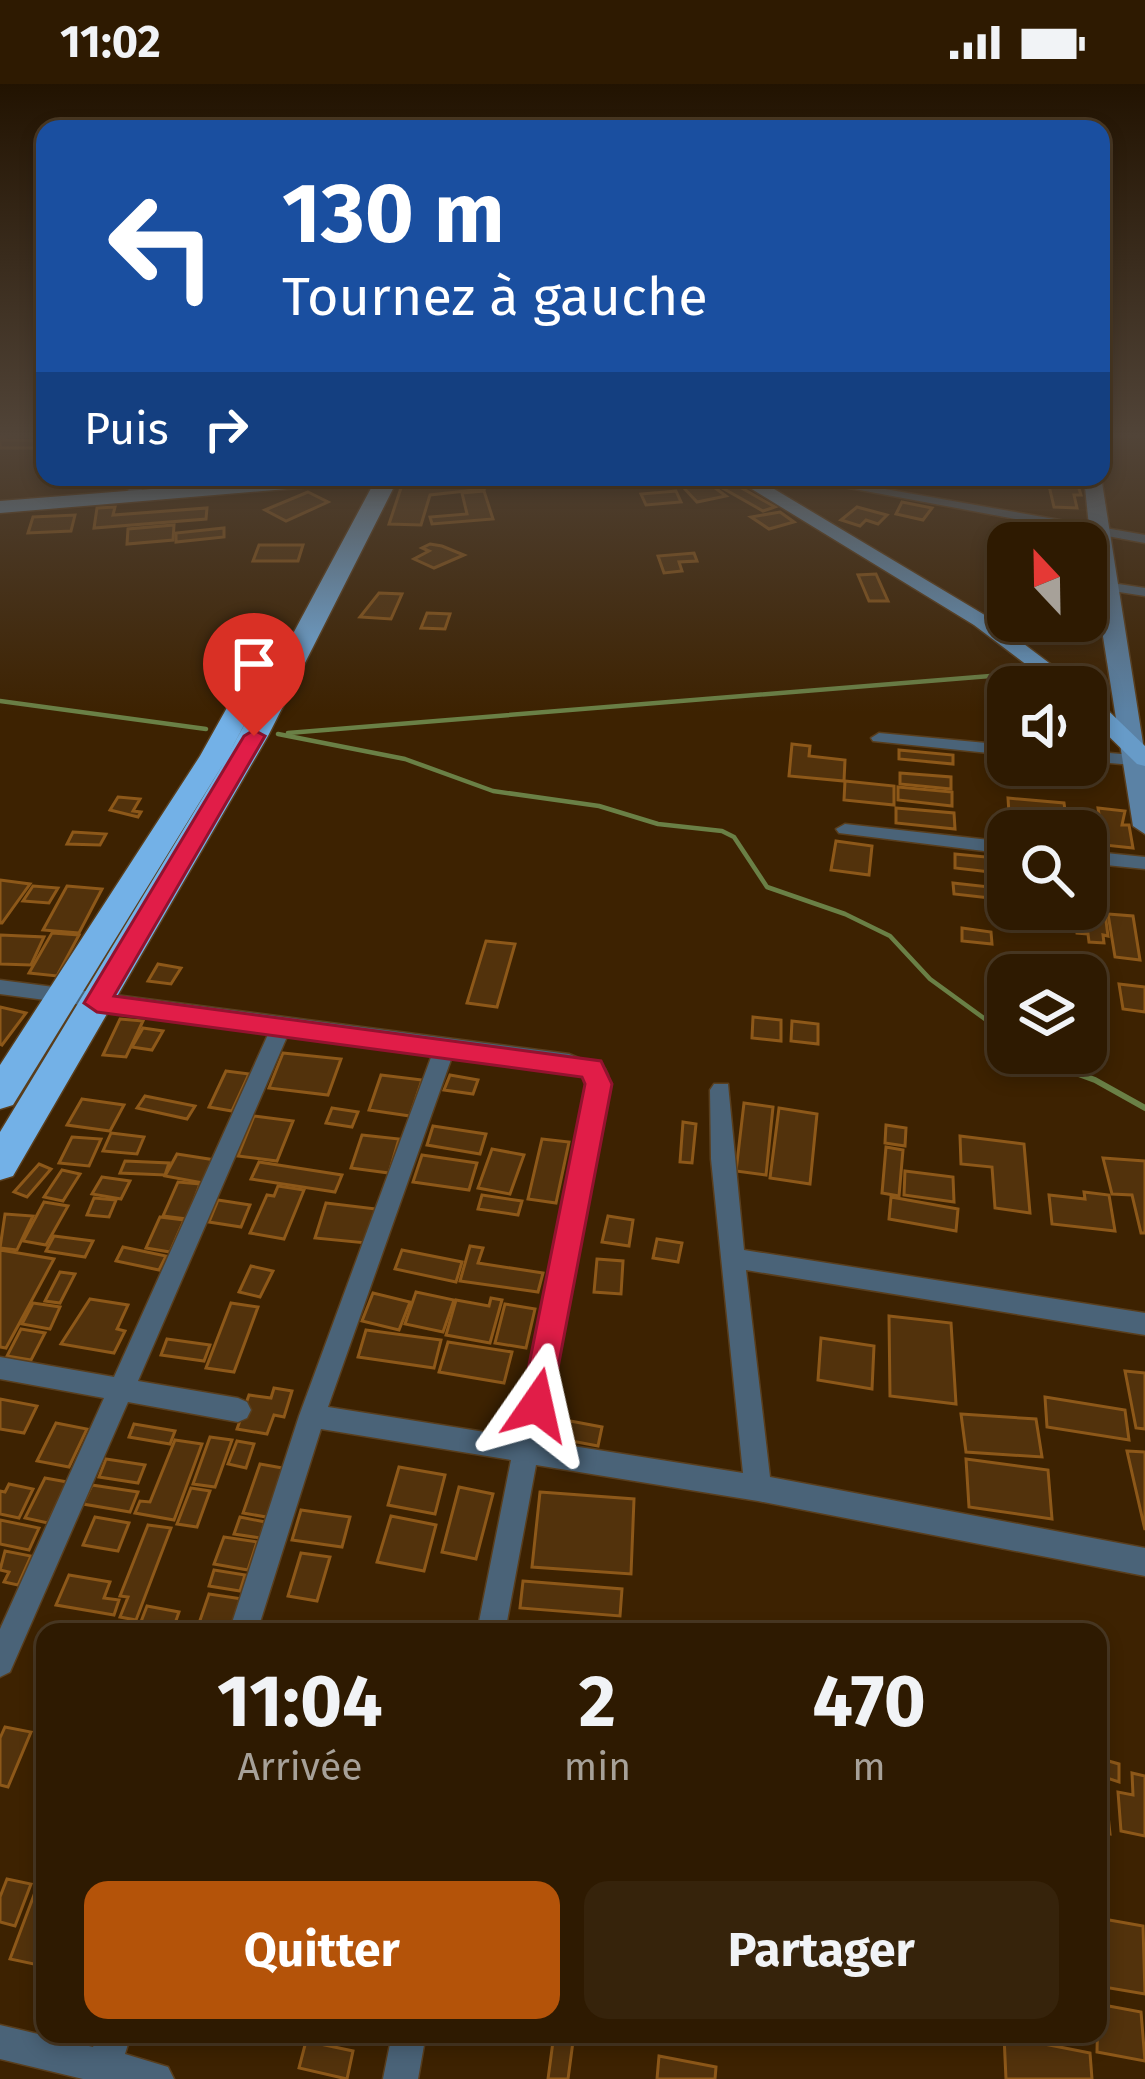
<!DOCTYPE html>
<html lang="fr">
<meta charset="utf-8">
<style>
body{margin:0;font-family:"Fira Sans",sans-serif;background:#36230b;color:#f1f3f6;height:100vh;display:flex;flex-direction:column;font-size:45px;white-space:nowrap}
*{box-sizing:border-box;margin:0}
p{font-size:39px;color:#a7a199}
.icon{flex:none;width:66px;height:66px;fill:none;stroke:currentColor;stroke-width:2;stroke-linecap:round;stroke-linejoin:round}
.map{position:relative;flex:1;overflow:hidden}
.sheet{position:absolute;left:36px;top:1539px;width:1071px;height:420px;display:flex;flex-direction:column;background:#2e1a01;border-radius:24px;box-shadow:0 6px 18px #0003,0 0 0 3px #493823}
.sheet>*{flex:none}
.banner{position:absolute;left:36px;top:36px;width:1074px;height:366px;border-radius:24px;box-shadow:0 6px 18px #0003,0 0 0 3px #493823;background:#1a4fa0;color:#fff;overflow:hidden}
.needle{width:78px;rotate:338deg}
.tools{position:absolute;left:987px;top:438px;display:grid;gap:24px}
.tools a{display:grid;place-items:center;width:120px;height:120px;border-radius:24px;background:#2e1a01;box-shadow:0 6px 18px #0003,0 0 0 3px #493823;font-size:60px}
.pin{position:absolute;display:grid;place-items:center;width:102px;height:102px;color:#fff;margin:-123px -51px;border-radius:50% 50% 50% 0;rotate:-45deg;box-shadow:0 0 12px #0007}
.pin .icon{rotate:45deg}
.me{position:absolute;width:132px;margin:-66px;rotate:11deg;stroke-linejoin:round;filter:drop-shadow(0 0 9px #0008)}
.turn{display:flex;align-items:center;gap:42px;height:252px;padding:0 48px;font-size:54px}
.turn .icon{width:156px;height:156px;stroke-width:2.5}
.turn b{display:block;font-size:84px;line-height:102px}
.then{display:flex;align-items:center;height:114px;padding:0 48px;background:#0003;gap:24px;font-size:45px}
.eta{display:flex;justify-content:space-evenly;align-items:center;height:204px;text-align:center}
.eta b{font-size:72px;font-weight:700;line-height:84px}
.cta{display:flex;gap:24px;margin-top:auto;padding:24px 48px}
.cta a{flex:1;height:138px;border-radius:24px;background:#b45309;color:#fff;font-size:48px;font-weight:700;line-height:138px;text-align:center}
.cta a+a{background:#36230b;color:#f1f3f6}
.status{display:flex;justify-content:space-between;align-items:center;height:84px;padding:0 60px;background:#2e1a01;direction:ltr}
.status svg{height:33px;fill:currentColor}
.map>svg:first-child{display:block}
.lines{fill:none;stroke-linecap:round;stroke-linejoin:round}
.stream-far1{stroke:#6a8046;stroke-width:4.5}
.stream{stroke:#6a8046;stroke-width:6}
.building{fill:#52320c;stroke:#8d5819;stroke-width:3}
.street-casing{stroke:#593e1d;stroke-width:3}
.secondary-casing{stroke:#593e1d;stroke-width:3}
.primary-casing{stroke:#593e1d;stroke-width:3}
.highway-casing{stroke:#593e1d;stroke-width:3}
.street{fill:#4a6378;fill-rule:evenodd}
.secondary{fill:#5b82a5;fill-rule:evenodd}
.primary{fill:#679bc8;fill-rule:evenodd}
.highway{fill:#73b1e7;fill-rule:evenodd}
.route{fill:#e11d48;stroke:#92132f;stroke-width:3}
</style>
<div class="status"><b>11:02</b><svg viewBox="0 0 49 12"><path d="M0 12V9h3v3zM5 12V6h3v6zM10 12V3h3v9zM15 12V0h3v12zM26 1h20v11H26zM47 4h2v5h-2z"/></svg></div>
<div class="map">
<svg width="1145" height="1995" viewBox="0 0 1145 1995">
<rect width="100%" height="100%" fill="#3d2201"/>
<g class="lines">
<g class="stream-far1">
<path d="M0,617L206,645"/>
<path d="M288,649L1026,589"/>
<path d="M278,650L405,675L493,707L599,722L658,740L722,747L734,753L767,803L845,830L890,852L930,895L996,943L997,957"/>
</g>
<g class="stream">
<path d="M994,954L1008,964"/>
<path d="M1021,969L1095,996L1145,1024"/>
</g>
</g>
<g class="building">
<path d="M0,351H6L3,356L45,357V364H0Z"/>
<path d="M480,393L484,405L430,411L421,441L389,440L402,401Z"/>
<path d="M1047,393H1069L1077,398L1081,411H1074L1077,424L1054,423Z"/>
<path d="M724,394L775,423L763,427L712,398Z"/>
<path d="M707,398L726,412L697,418L683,403Z"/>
<path d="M484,407L493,435L432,440L430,433L467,430L462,409Z"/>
<path d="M676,407L681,418L646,421L641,410Z"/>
<path d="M308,408L328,418L286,437L265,426Z"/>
<path d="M902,418L932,424L923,436L896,430Z"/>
<path d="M115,423L113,431L207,424L206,435L94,444L97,424Z"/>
<path d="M857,423L887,431L878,440L866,436L860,442L841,436Z"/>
<path d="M780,428L794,438L769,445L751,433Z"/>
<path d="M75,431L71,447L28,449L33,433Z"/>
<path d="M174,441L173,456L127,460L128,445Z"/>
<path d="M224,444V453L176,458V449Z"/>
<path d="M430,460L442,462L464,471L434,484L414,475L429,467L422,464Z"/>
<path d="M259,461H303L298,477H253Z"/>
<path d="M694,469L697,477L679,478L682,487L664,489L658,472Z"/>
<path d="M876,490L888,517H869L858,491Z"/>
<path d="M379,509L402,510L391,535L360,533Z"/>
<path d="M427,529L450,530L445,545L421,544Z"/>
<path d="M792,660L810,662L809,672L845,676L844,697L789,692Z"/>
<path d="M899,666L953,671V680L899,675Z"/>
<path d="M900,689L951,693V705L900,700Z"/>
<path d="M845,697L894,702V721L844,716Z"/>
<path d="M898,703L952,708V722L898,716Z"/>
<path d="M118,713L140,715L133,727L141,728L138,733L110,726Z"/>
<path d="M1008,714L1064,719L1066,734L1009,729Z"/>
<path d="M896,724L954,729L955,745L896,739Z"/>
<path d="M1098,724L1125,727L1122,741H1129L1133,764L1104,761Z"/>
<path d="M73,748L106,750L100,761L67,760Z"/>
<path d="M836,757L872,762L869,791L831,786Z"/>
<path d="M955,770L1007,775L1008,790L955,784Z"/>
<path d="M0,796L30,800L2,839H0Z"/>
<path d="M953,799L1008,805V816L954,810Z"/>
<path d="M33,802L58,804L49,819L23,817Z"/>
<path d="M67,802L102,805L79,849L43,846Z"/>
<path d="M1075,826L1105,829L1108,852L1103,851L1104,859L1089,858L1088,850L1077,849Z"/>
<path d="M1108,830L1133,832L1140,876L1115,873Z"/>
<path d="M962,844L991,848L992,860L962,857Z"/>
<path d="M52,849L79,851L57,892L29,889Z"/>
<path d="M0,851L44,853L31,881L0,880Z"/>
<path d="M486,857L515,860L497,923L467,919Z"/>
<path d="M158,880L181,884L171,900L148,897Z"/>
<path d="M1119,900L1145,903V928L1123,925Z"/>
<path d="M0,923L26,929L2,961L0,960Z"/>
<path d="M753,933L781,936V957L752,954Z"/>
<path d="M120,935L143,937L126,973L103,971Z"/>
<path d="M792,937L818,940V960L791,957Z"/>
<path d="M143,944L163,947L152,966L132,963Z"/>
<path d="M283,969L341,975L328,1011L269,1004Z"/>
<path d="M226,987L249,990L232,1027L209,1023Z"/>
<path d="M381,991L422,996L410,1032L369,1026Z"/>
<path d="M450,991L478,996L473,1010L444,1006Z"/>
<path d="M145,1012L195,1022L187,1035L137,1024Z"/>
<path d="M82,1015L124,1021L110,1047L67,1041Z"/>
<path d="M744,1019L773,1023L766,1091L736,1087Z"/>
<path d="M332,1024L358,1028L352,1043L326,1039Z"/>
<path d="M779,1024L817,1030L810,1100L770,1094Z"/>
<path d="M254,1032L293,1037L277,1077L238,1072Z"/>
<path d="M683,1038L696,1040L692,1079L680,1078Z"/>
<path d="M886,1041L906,1044L905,1062L885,1059Z"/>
<path d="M433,1042L486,1050L480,1070L427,1061Z"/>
<path d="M111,1049L144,1053L137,1070L103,1067Z"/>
<path d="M362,1051L399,1055L389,1089L351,1084Z"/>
<path d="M960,1052L1024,1060L1030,1129L995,1124L992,1083L961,1080Z"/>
<path d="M72,1053L101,1055L89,1082L59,1079Z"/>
<path d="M542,1055L569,1058L556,1119L528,1115Z"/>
<path d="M886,1063L903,1066L899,1112L882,1109Z"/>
<path d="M492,1065L524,1071L510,1110L478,1104Z"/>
<path d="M177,1070L215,1076L203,1099L165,1092Z"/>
<path d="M422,1071L477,1079L469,1106L413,1098Z"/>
<path d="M1103,1074L1145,1077V1149H1141L1132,1111L1112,1110Z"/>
<path d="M125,1077L169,1079L165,1091L120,1089Z"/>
<path d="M259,1078L342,1091L335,1108L251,1095Z"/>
<path d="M39,1080L51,1085L27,1113L14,1108Z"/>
<path d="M62,1086L80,1090L63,1117L44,1113Z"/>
<path d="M905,1087L953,1093L954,1118L904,1111Z"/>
<path d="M102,1093L130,1097L121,1115L92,1110Z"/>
<path d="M178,1098L200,1100L187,1135L163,1132Z"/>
<path d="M278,1102L304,1106L284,1155L250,1149L267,1111L274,1112Z"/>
<path d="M1084,1108L1109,1111L1115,1147L1052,1140L1049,1111L1085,1115Z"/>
<path d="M482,1111L522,1117L518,1131L478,1125Z"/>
<path d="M891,1113L958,1125L956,1147L889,1135Z"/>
<path d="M94,1114L116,1116L109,1133L87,1131Z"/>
<path d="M218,1116L250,1121L241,1143L209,1138Z"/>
<path d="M44,1118L68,1122L46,1161L23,1157Z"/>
<path d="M326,1119L376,1125L366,1159L315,1154Z"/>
<path d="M5,1130L33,1132L17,1166L0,1164Z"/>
<path d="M608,1132L633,1136L629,1162L602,1158Z"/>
<path d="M160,1133L184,1136L170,1168L146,1164Z"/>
<path d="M54,1152L93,1157L85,1173L46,1167Z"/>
<path d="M657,1155L682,1159L678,1178L653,1174Z"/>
<path d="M470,1162L483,1164L478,1179L543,1189L538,1208L460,1197Z"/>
<path d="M123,1163L166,1172L159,1186L116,1177Z"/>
<path d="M0,1166L54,1175L6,1264L0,1263Z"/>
<path d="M402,1166L462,1178L456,1198L395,1185Z"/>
<path d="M597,1175L623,1177L621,1210L594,1208Z"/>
<path d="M251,1182L273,1187L260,1213L239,1208Z"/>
<path d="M60,1188L75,1190L60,1219L45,1217Z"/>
<path d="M416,1208L454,1216L443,1248L405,1240Z"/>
<path d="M373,1209L410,1218L399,1246L362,1237Z"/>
<path d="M491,1214L502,1216L490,1259L446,1251L456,1216L489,1222Z"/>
<path d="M90,1215L128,1221L117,1245L125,1247L114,1269L61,1260Z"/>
<path d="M33,1219L60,1223L50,1245L22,1240Z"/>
<path d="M231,1219L258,1223L234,1288L206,1284Z"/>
<path d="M505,1220L535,1225L526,1264L495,1259Z"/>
<path d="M889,1232L951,1239L956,1320L890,1312Z"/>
<path d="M21,1245L45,1249L31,1276L7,1272Z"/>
<path d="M366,1246L441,1256L434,1284L358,1273Z"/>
<path d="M821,1254L874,1262L872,1305L818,1296Z"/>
<path d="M167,1255L210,1261L204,1277L161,1271Z"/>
<path d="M448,1258L512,1268L504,1299L439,1288Z"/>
<path d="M1125,1287L1145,1289V1345L1136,1344Z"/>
<path d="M274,1304L292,1307L284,1333L274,1331L267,1350L237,1345L249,1311L271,1314Z"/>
<path d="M1045,1313L1125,1326L1129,1356L1047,1343Z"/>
<path d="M0,1315L37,1322L24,1349L0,1345Z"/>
<path d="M961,1330L1036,1335L1042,1373L966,1368Z"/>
<path d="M565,1336L602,1343L598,1362L561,1355Z"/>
<path d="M56,1339L87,1345L69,1383L37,1377Z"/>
<path d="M134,1340L175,1347L170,1360L129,1353Z"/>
<path d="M210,1353L232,1356L215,1403L193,1400Z"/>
<path d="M175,1356L202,1360L174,1436L135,1429L140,1417L150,1418Z"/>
<path d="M237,1357L254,1360L246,1384L228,1380Z"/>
<path d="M1127,1367L1145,1368V1446Z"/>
<path d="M106,1375L145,1381L138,1399L99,1393Z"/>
<path d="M966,1375L1048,1386L1052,1435L969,1423Z"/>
<path d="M260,1380L288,1385L272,1434L243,1429Z"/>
<path d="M399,1383L445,1391L435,1430L388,1421Z"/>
<path d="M45,1394L67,1398L48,1439L25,1434Z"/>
<path d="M9,1400L33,1405L19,1434L0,1430V1407L5,1408Z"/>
<path d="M92,1401L138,1408L130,1428L83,1420Z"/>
<path d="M459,1403L493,1410L476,1475L442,1468Z"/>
<path d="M191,1404L210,1407L197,1443L177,1440Z"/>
<path d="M540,1408L634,1415L631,1490L532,1483Z"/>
<path d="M301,1426L350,1433L342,1463L292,1456Z"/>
<path d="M391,1432L436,1441L424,1487L377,1478Z"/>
<path d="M95,1433L129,1439L118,1467L83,1461Z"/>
<path d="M240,1433L265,1438L260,1454L234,1450Z"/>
<path d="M0,1436L39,1444L29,1466L0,1460Z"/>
<path d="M148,1441L171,1444L136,1536L120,1533L128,1513L120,1512Z"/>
<path d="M224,1453L257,1458L248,1486L214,1480Z"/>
<path d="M5,1467L31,1472L18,1501L4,1498L9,1488L0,1486Z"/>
<path d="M301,1469L330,1473L317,1517L288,1512Z"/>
<path d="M214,1486L245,1491L240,1507L209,1502Z"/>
<path d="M69,1491L110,1498L104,1514L119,1516L114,1531L56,1521Z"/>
<path d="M523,1497L622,1505L620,1532L520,1524Z"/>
<path d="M209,1510L242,1515L231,1548H196Z"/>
<path d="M147,1522L179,1528L172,1548H137Z"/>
<path d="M5,1643L31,1648L8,1703L0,1701V1654Z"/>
<path d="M1098,1674L1119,1680V1698L1098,1691Z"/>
<path d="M1132,1689L1145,1692V1752L1121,1747L1118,1708L1133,1711Z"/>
<path d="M1098,1701L1105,1702L1110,1750L1098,1748Z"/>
<path d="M7,1795L31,1800L15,1842L0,1838V1813Z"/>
<path d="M34,1811L45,1813L43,1882L10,1875Z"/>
<path d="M1098,1834L1143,1842L1145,1910L1098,1902Z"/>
<path d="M1098,1920L1141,1928L1145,1977L1097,1968Z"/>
<path d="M554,1950H574L568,1995H548Z"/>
<path d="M1004,1952L1090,1969L1092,1995H1006Z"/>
<path d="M306,1957L353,1967L347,1995L299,1984Z"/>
<path d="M659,1972L716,1983L715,1995H657Z"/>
</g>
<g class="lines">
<g class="street-casing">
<g id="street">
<path d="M138,393H151L134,416H124L123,413Z"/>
<path d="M790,393H817L1145,451V459Z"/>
<path d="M1105,498L1145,504V512L1100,505V499Z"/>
<path d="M879,649L1008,661V671L873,657L871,654Z"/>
<path d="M1086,667L1133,671L1141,676L1133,681L1086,677Z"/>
<path d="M845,740L1008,758V770L839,749L836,745Z"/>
<path d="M1086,767L1145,773V785L1086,779Z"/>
<path d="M0,896L569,970L605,985L608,991L541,1357L743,1389L711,1075L710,1006L714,1000H728L744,1166L1145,1229V1251L746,1186L770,1393L1145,1464V1492L758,1417L536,1381L505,1548H477L511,1376L321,1345L257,1548H229L299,1332L433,968L289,948L138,1297L238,1314L247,1318L251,1326L247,1334L238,1338L128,1318L10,1588L0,1593V1545L104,1314L0,1295V1273L114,1293L270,946L0,910ZM453,970L566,985L587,995L516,1353L328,1323Z"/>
<path d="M0,1941L93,1963L97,1950H131L125,1970L168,1983L174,1995H83L0,1975Z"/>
<path d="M392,1950H426L418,1995H383Z"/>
</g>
</g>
<g class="secondary-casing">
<path id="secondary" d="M1101,392L1145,672V750L1133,742L1095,502L1084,393Z"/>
</g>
<g class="primary-casing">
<g id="primary">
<path d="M304,393H380L371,398L0,429V417Z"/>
<path d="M732,393H754L988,533L1081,603H1056L974,541Z"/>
<path d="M1086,611L1094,613L1145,662V682L1137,680L1086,630Z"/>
</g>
</g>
<g class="highway-casing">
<path id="highway" d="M377,393H399L268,652L13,1092L0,1096V1048L225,677L13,1021L0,1025V981L200,672L248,586L252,580H270L274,586L228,671Z"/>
</g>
<use href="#street" class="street"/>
<use href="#secondary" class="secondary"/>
<use href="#primary" class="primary"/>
<use href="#highway" class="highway"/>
</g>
<linearGradient id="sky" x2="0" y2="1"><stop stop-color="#221301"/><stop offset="0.56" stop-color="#514438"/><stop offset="1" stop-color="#514438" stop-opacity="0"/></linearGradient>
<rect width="1145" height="628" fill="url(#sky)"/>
<path class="route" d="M254,646L265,652L114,912L601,977L612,1000L549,1331L537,1336L526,1331L521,1321L585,1000L582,993L97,928L84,919L244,652Z"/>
</svg>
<div class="tools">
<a><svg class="needle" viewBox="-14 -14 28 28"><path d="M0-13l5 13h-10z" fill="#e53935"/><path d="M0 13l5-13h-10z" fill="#a7a199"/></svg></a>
<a><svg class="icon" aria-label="sound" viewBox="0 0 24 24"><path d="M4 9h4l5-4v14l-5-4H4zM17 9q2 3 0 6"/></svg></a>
<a><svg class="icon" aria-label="search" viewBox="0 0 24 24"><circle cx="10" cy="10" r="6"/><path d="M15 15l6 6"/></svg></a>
<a><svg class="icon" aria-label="layers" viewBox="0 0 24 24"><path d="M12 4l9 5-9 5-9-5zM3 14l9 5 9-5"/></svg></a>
</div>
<div class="pin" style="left:254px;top:652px;background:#d93025"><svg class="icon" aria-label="arrive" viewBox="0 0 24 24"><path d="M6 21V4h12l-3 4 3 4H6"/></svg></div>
<svg class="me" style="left:537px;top:1321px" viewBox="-20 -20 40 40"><path d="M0-17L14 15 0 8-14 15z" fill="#e11d48" stroke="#fff" stroke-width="4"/></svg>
<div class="banner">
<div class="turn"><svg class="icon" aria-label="left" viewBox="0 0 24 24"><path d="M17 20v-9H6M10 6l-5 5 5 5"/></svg><div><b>130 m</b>Tournez à gauche</div></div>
<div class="then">Puis<svg class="icon" aria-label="right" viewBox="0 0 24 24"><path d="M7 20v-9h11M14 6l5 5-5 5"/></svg></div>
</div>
<section class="sheet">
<div class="eta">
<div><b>11:04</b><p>Arrivée</p></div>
<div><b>2</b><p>min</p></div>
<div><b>470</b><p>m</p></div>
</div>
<div class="cta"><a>Quitter</a><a>Partager</a></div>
</section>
</div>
